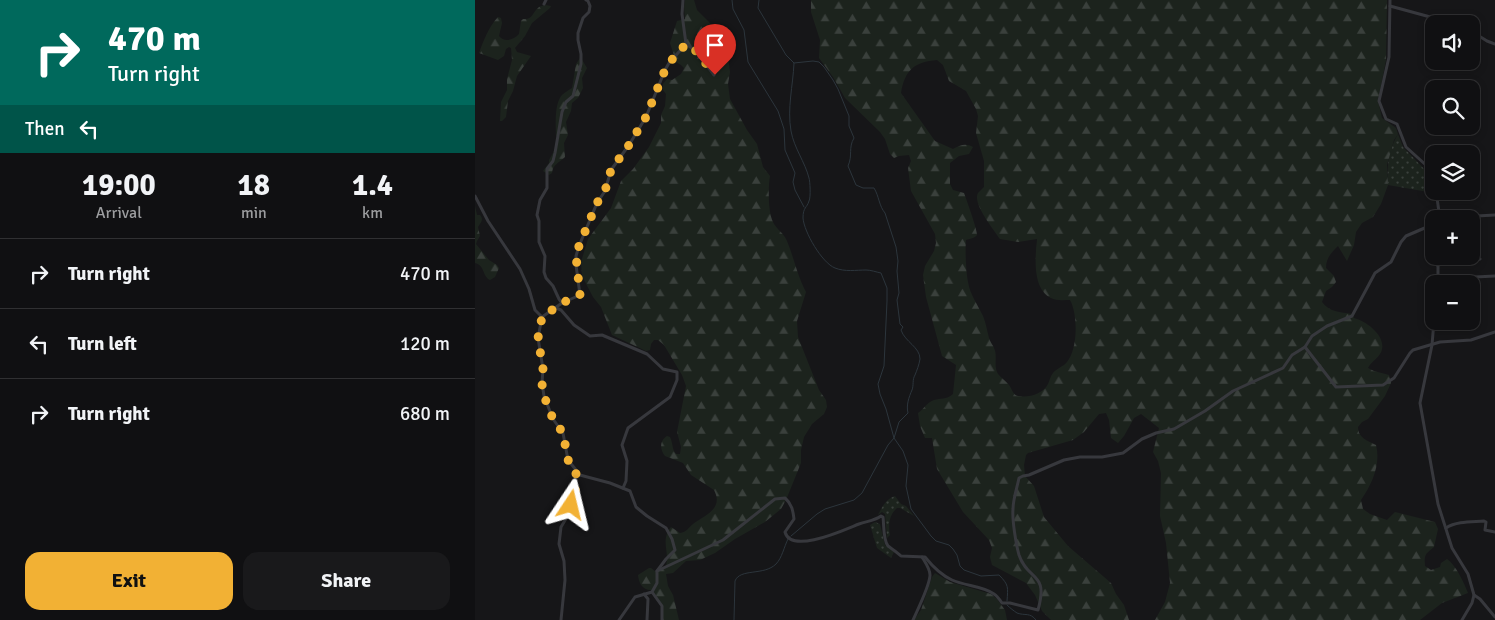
<!DOCTYPE html>
<meta charset="utf-8">
<style>
body{margin:0;font-family:Signika,sans-serif;background:#19191b;color:#f1f3f6;height:100vh;display:flex;flex-direction:column;font-size:19px;white-space:nowrap}
*{box-sizing:border-box;margin:0}
p{font-size:16px;color:#9c9d9f}
.icon{flex:none;width:28px;height:28px;fill:none;stroke:currentColor;stroke-width:2;stroke-linecap:round;stroke-linejoin:round}
.map{position:relative;flex:1;overflow:hidden}
.drawer{display:flex;flex-direction:column;background:#101012;width:475px}
.drawer>*{flex:none}
.hud{background:#00695c;color:#fff;overflow:hidden}
.buttons{position:absolute;left:950px;top:15px;display:grid;gap:10px}
.buttons a{display:grid;place-items:center;width:55px;height:55px;border-radius:10px;background:#101012;box-shadow:0 2px 8px #0003,0 0 0 1px #303032;font-size:25px}
.pin{position:absolute;display:grid;place-items:center;width:42px;height:42px;color:#fff;margin:-51px -21px;border-radius:50% 50% 50% 0;rotate:-45deg;box-shadow:0 0 5px #0007}
.pin .icon{rotate:45deg}
.me{position:absolute;width:55px;margin:-28px;rotate:10deg;stroke-linejoin:round;filter:drop-shadow(0 0 4px #0008)}
.turn{display:flex;align-items:center;gap:18px;height:105px;padding:0 25px;font-size:22px}
.turn .icon{width:65px;height:65px;stroke-width:2.5}
.turn b{display:block;font-size:35px;line-height:42px}
.then{display:flex;align-items:center;height:48px;padding:0 25px;background:#0003;gap:10px;font-size:19px}
.eta{display:flex;justify-content:space-evenly;align-items:center;height:85px;text-align:center}
.eta b{font-size:30px;font-weight:700;line-height:35px}
.action{display:flex;gap:10px;margin-top:auto;padding:10px 25px}
.action a{flex:1;height:58px;border-radius:15px;background:#f2b134;color:#111;font-size:20px;font-weight:700;line-height:58px;text-align:center}
.action a+a{background:#19191b;color:#f1f3f6}
ul{padding:0;list-style:none}
li{display:flex;align-items:center;gap:15px;height:70px;padding:0 25px;border-top:1px solid #303032}
li div{flex:1}
li b{display:block;font-size:19px}
li em{font-style:normal}
main{display:flex;flex:1;min-height:0}
.map>svg:first-child{display:block}
.grass{fill:url(#grass-dots)}
.forest{fill:url(#forest-firs);fill-rule:evenodd}
.lines{fill:none;stroke-linecap:round;stroke-linejoin:round}
.stream{stroke:#2c353c;stroke-width:1}
.street{stroke:#37383d;stroke-width:3}
.route{stroke:#f2b134;stroke-width:9;stroke-dasharray:0 16.2}
</style>
<main>
<section class="drawer">
<div class="hud">
<div class="turn"><svg class="icon" aria-label="right" viewBox="0 0 24 24"><path d="M7 20v-9h11M14 6l5 5-5 5"/></svg><div><b>470 m</b>Turn right</div></div>
<div class="then">Then<svg class="icon" aria-label="left" viewBox="0 0 24 24"><path d="M17 20v-9H6M10 6l-5 5 5 5"/></svg></div>
</div>
<div class="eta">
<div><b>19:00</b><p>Arrival</p></div>
<div><b>18</b><p>min</p></div>
<div><b>1.4</b><p>km</p></div>
</div>
<ul>
<li><svg class="icon" aria-label="right" viewBox="0 0 24 24"><path d="M7 20v-9h11M14 6l5 5-5 5"/></svg><div><b>Turn right</b></div><em>470 m</em></li>
<li><svg class="icon" aria-label="left" viewBox="0 0 24 24"><path d="M17 20v-9H6M10 6l-5 5 5 5"/></svg><div><b>Turn left</b></div><em>120 m</em></li>
<li><svg class="icon" aria-label="right" viewBox="0 0 24 24"><path d="M7 20v-9h11M14 6l5 5-5 5"/></svg><div><b>Turn right</b></div><em>680 m</em></li>
</ul>
<div class="action"><a>Exit</a><a>Share</a></div>
</section>
<div class="map">
<svg width="1020" height="620" viewBox="0 0 1020 620">
<defs>
<pattern id="grass-dots" width="8" height="8" patternUnits="userSpaceOnUse" patternTransform="scale(1.25)"><rect width="8" height="8" fill="#1c231d"/><path d="M2 2h.1M6 6h.1" fill="none" stroke="#3a403c" stroke-width="1.8" stroke-linecap="round"/></pattern>
<pattern id="forest-firs" width="22" height="20" patternUnits="userSpaceOnUse" patternTransform="scale(1.25)"><rect width="22" height="20" fill="#1c231d"/><path d="M5 1l3.5 6h-7zM16 11l3.5 6h-7z" fill="#3a403c"/></pattern>
</defs>
<rect width="100%" height="100%" fill="#161618"/>
<g class="grass">
<path d="M923,134L928,147L957,177L959,193L913,185C912,164 913,152 923,134Z"/>
<path d="M420,496L426,504L431,506L439,516L425,508H422C414,515 413,525 415,535L412,538L410,514L407,512L403,515C407,507 411,499 420,496Z"/>
<path d="M400,522L405,524L410,545L419,552L416,558L402,548L395,525Z"/>
</g>
<g class="forest">
<path d="M210,0H219L222,10L234,22L252,49L255,72L253,84L255,99L272,130L282,144L288,167L295,176C293,187 293,212 298,222C301,229 309,233 312,241C319,258 322,275 331,292L322,321L323,337L344,390L351,400L352,407L349,414L337,424L329,437L326,450V463L311,500L306,509L290,522L260,539L240,553L225,560L211,561L198,573L191,574L193,586L198,595L204,620H187L188,606L176,590C167,590 164,583 163,575L174,568H176L181,572L191,566C195,551 185,541 196,527L205,533C212,532 213,528 218,524C230,515 249,509 239,490L216,475L208,463L190,456C185,450 184,441 192,436L195,437C198,443 197,450 201,454H205L206,447L202,432L211,386L207,375L189,345L183,340H179L176,344L175,350L171,351L137,335L126,307L118,297L107,276L106,262L113,239L136,208L146,181L158,169L174,147L186,123V115L190,106L191,94L188,90V84L192,79L197,80L206,74L209,68L206,65L201,62L195,43L202,21L210,19L209,7Z"/>
<path d="M336,0H912L911,60L903,101L907,118L921,128L923,134L919,140L912,165L913,185L906,204L898,217L887,223L881,232L879,245L872,261L863,246C856,253 851,258 851,268L859,276L861,282L857,287L851,291L847,302C854,312 865,312 877,314L879,318C891,321 910,335 907,349C906,357 896,361 893,368L899,371L914,375L916,383L910,396L893,419L887,422L883,427C883,438 893,441 901,445C906,464 897,484 886,500L888,509L895,514L912,520L920,512L960,522L963,529L959,547C950,554 949,555 950,566L956,570L965,567L966,563L972,559C981,565 989,583 993,593L967,603L945,620H680L690,602L695,583L691,543L685,516L686,473L683,461L678,452L684,428L666,414L659,418L649,436L643,443L636,438L634,420L631,413L624,414L609,432L598,440L553,453L551,455L549,465L550,476L559,486L569,517L593,546L636,583L641,594L649,605L654,620H576L567,611L560,595L551,583L517,565L515,557L517,548L514,540L488,512L462,469L457,438H450L445,426L443,413C449,409 451,403 459,400C466,398 471,400 478,394L481,365L467,356L451,297L448,275L450,266L459,251L461,243L460,234L436,191L433,168L436,161L434,155L424,156L419,158L415,154L410,139L405,132L370,98L358,77L344,58L345,40L336,12ZM462,60L468,65L474,81L491,91L501,109L503,116L501,133L509,161V187C507,189 505,191 503,193C497,203 519,230 525,239L543,242L562,239C562,243 561,246 561,251C560,266 560,290 576,298C581,301 589,300 595,300C603,314 603,349 592,362C588,367 582,368 578,373C575,377 575,380 573,384C568,394 554,398 543,396C538,395 537,389 534,385C531,381 526,378 523,374C518,366 523,356 519,348C518,345 515,342 514,338C512,331 511,323 508,316C503,305 495,295 493,282C491,272 490,250 491,240C494,239 500,238 502,235C503,232 491,198 489,193L478,190L475,184V163L484,156L494,154L498,147C491,143 485,145 478,149L460,141L426,93C430,70 439,62 462,60Z"/>
<path d="M70,5L76,6L75,8L57,23L50,36L40,48L42,52L56,56L42,76L38,91L33,101L31,117L27,121H25L26,102L32,90V79L37,60L36,48L34,47L31,49L29,56L23,60L4,53C8,42 14,26 23,17L26,18L27,23L24,36C29,43 39,40 44,34L46,21L48,19C58,20 57,13 63,8C64,7 68,5 70,5Z"/>
<path d="M105,58H106L112,68L107,78L108,88L103,98L97,103L96,111L91,122L93,135L89,143L90,157C84,163 78,164 77,173L74,175L68,171L74,163V160L79,151L84,138L81,136C81,125 79,104 87,95C90,92 94,90 97,88L101,64Z"/>
<path d="M0,206L2,215H5C9,220 6,222 3,227L5,236L2,241L1,244L14,260L22,265L24,268L20,277L15,280C7,276 10,265 0,263Z"/>
<path d="M460,573L475,582L516,594L522,599L530,610L532,620H439L446,610L457,577Z"/>
</g>
<g class="lines">
<g class="stream">
<path d="M257,0L258,9L269,30L273,62L303,111L309,129L310,150L320,173L318,182L320,190L329,207"/>
<path d="M284,0L283,8L311,55L319,63C318,86 312,108 316,131C319,148 330,162 334,178C335,181 336,197 334,201C332,208 328,207 328,218C329,232 347,263 360,268C370,272 381,270 391,270C396,270 401,272 406,273L412,288V301L409,366L403,384L405,394L411,409L419,438L413,445L387,493L379,500L350,509L342,514L316,536"/>
<path d="M319,63L338,61L344,62L349,67L358,80L363,89L374,116V126L379,138C373,148 378,155 373,166L381,185L388,188H399C404,196 404,206 410,213L421,247L423,261L422,271L424,293L422,300L425,324L428,327L426,330C430,342 445,347 445,359C444,365 442,370 440,375C437,380 439,385 437,390C434,397 431,405 433,413L424,422L419,438L428,451L433,465L431,486L436,509L456,536L461,541L474,545L478,549L482,555L485,566L489,570L506,576L524,575C534,585 533,587 532,601"/>
<path d="M532,605C535,608 539,611 542,613C550,616 555,612 561,620"/>
<path d="M259,620L260,581C265,568 289,576 301,564C307,558 309,547 313,539"/>
</g>
<g class="street">
<path d="M208,0L207,14L211,44L221,51L239,75"/>
<path d="M915,0L914,57L904,101L911,119L922,124L931,147L952,166L959,176"/>
<path d="M69,4L71,0"/>
<path d="M915,6L981,24"/>
<path d="M996,31L1012,41L1020,44"/>
<path d="M961,191L965,219"/>
<path d="M0,196L13,221L45,269L54,289L60,310L67,317L63,338L68,369L67,383L69,396L78,419L88,433L93,460L101,470V489L96,499L95,512L86,527L84,544L89,561L90,580L86,620"/>
<path d="M969,219L983,217L1020,215"/>
<path d="M962,265L1005,259"/>
<path d="M963,284V256"/>
<path d="M989,284L993,283L1000,277L1020,276"/>
<path d="M87,303L84,299L78,286L71,278L69,272L70,256L64,242V221L62,215L65,200L72,188V169L78,161L80,153L87,112L91,102L98,96L106,64V54L103,40V33L108,18L114,12L115,6L113,1L111,0"/>
<path d="M81,308L86,310L99,325L115,336L127,335L172,354L188,369L202,372V380L195,397L153,428L147,445L152,461L151,481L148,488"/>
<path d="M67,317L87,303L105,295L101,265V256L104,246L122,203L130,191L136,170L154,145L171,117L190,70L194,63L211,44"/>
<path d="M959,321L957,345L945,403L963,504L977,548L993,574L999,595L997,603L987,620"/>
<path d="M830,347L861,387L908,385L919,378L935,353L938,350L965,342L996,340L1020,332"/>
<path d="M101,474L135,483L155,491L161,507L172,516L191,528L197,539L200,550L191,559L182,571V583L177,592L187,606V620"/>
<path d="M971,528C982,521 997,522 1009,521L1011,522L1010,530L1020,532"/>
<path d="M182,571L248,540L300,499L310,498C317,504 318,511 319,519L310,532C316,555 371,529 384,524C392,521 399,521 406,516L408,517C409,524 408,540 413,546C417,549 422,552 426,556L450,557C458,567 466,575 477,580C490,586 509,586 519,594C522,596 525,600 527,603H535L563,610C574,571 553,582 544,555C541,544 537,520 538,509C538,499 542,488 544,478L548,476L554,475L589,460L605,457H627L648,453L667,439L681,433L699,429L730,411L758,391L808,368L817,355L830,347L837,336L852,326L877,316L900,273L916,262L926,242L931,236L959,224"/>
<path d="M169,594L173,599L172,620"/>
<path d="M999,595L1005,599L1020,617"/>
<path d="M144,620L160,597L177,592"/>
<path d="M438,620C442,611 455,585 455,575C455,569 450,562 447,557"/>
</g>
</g>
<g class="lines">
<path class="route" d="M96,505V499L101,489V470L93,460L88,433L78,419L69,396L67,384L68,369L63,338L67,317L87,303L105,295L101,256L104,246L122,203L130,191L136,170L154,145L171,117L190,70L194,63L211,44L221,51L240,75"/>
</g>
</svg>
<div class="buttons">
<a><svg class="icon" aria-label="sound" viewBox="0 0 24 24"><path d="M4 9h4l5-4v14l-5-4H4zM17 9q2 3 0 6"/></svg></a>
<a><svg class="icon" aria-label="search" viewBox="0 0 24 24"><circle cx="10" cy="10" r="6"/><path d="M15 15l6 6"/></svg></a>
<a><svg class="icon" aria-label="layers" viewBox="0 0 24 24"><path d="M12 4l9 5-9 5-9-5zM3 14l9 5 9-5"/></svg></a>
<a>+</a>
<a>−</a>
</div>
<div class="pin" style="left:240px;top:75px;background:#d93025"><svg class="icon" aria-label="arrive" viewBox="0 0 24 24"><path d="M6 21V4h12l-3 4 3 4H6"/></svg></div>
<svg class="me" style="left:96px;top:505px" viewBox="-20 -20 40 40"><path d="M0-17L14 15 0 8-14 15z" fill="#f2b134" stroke="#fff" stroke-width="4"/></svg>
</div>
</main>
